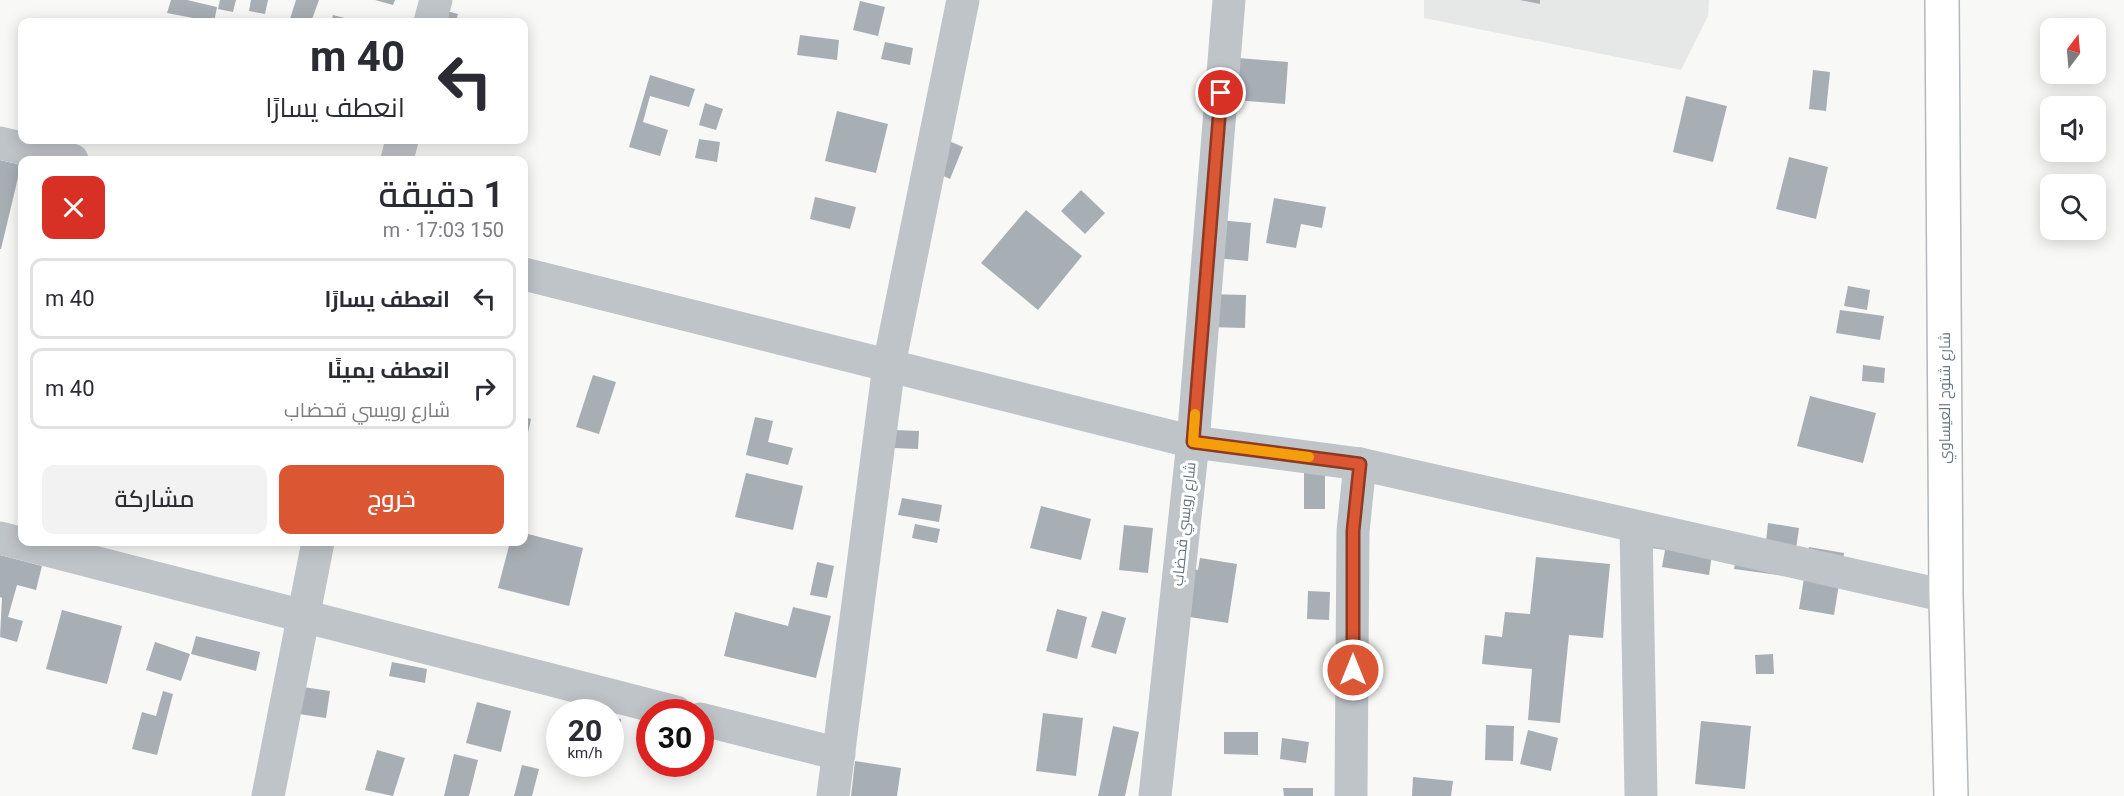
<!DOCTYPE html>
<html lang="ar">
<meta charset="utf-8">
<style>
body{margin:0;font-family:Roboto,Cairo,sans-serif;background:#f2f2f3;color:#2b2b33;direction:rtl;height:100vh;display:flex;flex-direction:column;font-size:22px;white-space:nowrap}
*{box-sizing:border-box;margin:0}
p{font-size:20px;color:#7c7c81}
.icon{flex:none;width:33px;height:33px;fill:none;stroke:currentColor;stroke-width:2;stroke-linecap:round;stroke-linejoin:round}
.map{position:relative;flex:1;overflow:hidden;direction:ltr}
.panel{position:absolute;left:18px;top:156px;width:510px;height:390px;display:flex;flex-direction:column;background:#fff;border-radius:12px;box-shadow:0 3px 15px #0003;direction:rtl}
.panel>*{flex:none}
.top-card{position:absolute;left:18px;top:18px;width:510px;height:126px;border-radius:12px;box-shadow:0 3px 15px #0003;direction:rtl;background:#fff;color:#2b2b33;overflow:hidden}
.needle{width:39px;rotate:16deg}
.controls{position:absolute;left:2040px;top:18px;display:grid;gap:12px}
.controls a{display:grid;place-items:center;width:66px;height:66px;border-radius:12px;background:#fff;box-shadow:0 3px 15px #0003;font-size:30px}
.speed{position:absolute;left:546px;top:699px;display:flex;gap:12px;font-size:30px;font-weight:700;text-align:center}
.speed>*{display:grid;place-content:center;width:78px;height:78px;border-radius:50%;background:#fff;box-shadow:0 3px 15px #0003;line-height:1}
.speed small{font-size:15px;font-weight:400}
.speed .limit{border:9px solid #d22;background:#fff;color:#111}
.pin{position:absolute;display:grid;place-items:center;width:51px;height:51px;color:#fff;margin:-26px;border:3px solid #fff;border-radius:50%;box-shadow:0 2px 6px #0007}
.me{position:absolute;width:66px;margin:-33px;rotate:0deg;stroke-linejoin:round;filter:drop-shadow(0 0 4px #0008)}
.turn{display:flex;align-items:center;gap:21px;height:126px;padding:0 24px;font-size:27px}
.turn .icon{width:78px;height:78px;stroke-width:2.5}
.turn b{display:block;font-size:42px;line-height:51px}
.round{display:grid;place-items:center;flex:none;width:63px;height:63px;border-radius:12px;background:#f2f2f3}
.overview{display:flex;align-items:center;justify-content:space-between;height:102px;padding:0 24px}
h1{font-size:36px;font-weight:600;line-height:45px}
.cta{display:flex;gap:12px;margin-top:auto;padding:12px 24px}
.cta a{flex:1;height:69px;border-radius:12px;background:#db5734;color:#fff;font-size:24px;font-weight:600;line-height:69px;text-align:center}
.cta a+a{background:#f2f2f3;color:#2b2b33}
ul{padding:0;list-style:none}
li{display:flex;align-items:center;gap:18px;height:81px;margin:0 12px 9px;padding:0 12px;border:3px solid #e1e1e2;border-radius:12px}
li div{flex:1}
li b{display:block;font-size:22px}
li em{font-style:normal}
.map>svg:first-child{display:block}
.built{fill:#e6e7e7}
.building{fill:#a7afb5}
.lines{fill:none;stroke-linecap:round;stroke-linejoin:round}
.secondary-casing{stroke:#b2b8bc;stroke-width:36}
.street{stroke:#bfc4c8;stroke-width:33}
.secondary{stroke:#fff;stroke-width:33}
.route-casing{stroke:#8e3922;stroke-width:15}
.route{stroke:#db5734;stroke-width:10}
.slow{stroke:#f59e0b;stroke-width:10}
.labels{text-anchor:middle;dominant-baseline:central;stroke-width:6;stroke-linejoin:round;paint-order:stroke}
.street-label{font-size:15px;fill:#657580;stroke:#fff}
</style>
<div class="map">
<svg width="2124" height="796" viewBox="0 0 2124 796">
<rect width="100%" height="100%" fill="#f8f8f6"/>
<path class="built" d="M1424,0H1709L1708,16L1681,70L1424,18Z"/>
<g class="building">
<path d="M171,0H187L217,7L214,22L167,13Z"/>
<path d="M220,0H236L233,12L218,9Z"/>
<path d="M251,0H268L265,14L249,11Z"/>
<path d="M296,0H319L311,22H289Z"/>
<path d="M375,0H395L393,5Z"/>
<path d="M1520,0H1540V4Z"/>
<path d="M860,1L885,7L878,36L853,30Z"/>
<path d="M435,8L458,14L456,22H432Z"/>
<path d="M333,15L360,22H331Z"/>
<path d="M64,18L78,22H63Z"/>
<path d="M800,35L839,40L837,60L797,55Z"/>
<path d="M885,42L913,48L910,65L881,59Z"/>
<path d="M1226,57L1288,62L1285,104L1223,99Z"/>
<path d="M1813,70L1830,72L1826,111L1809,109Z"/>
<path d="M650,75L695,89L689,107L650,96L643,122L668,130L660,156L629,147Z"/>
<path d="M1686,96L1727,106L1713,162L1673,152Z"/>
<path d="M705,103L723,109L716,130L699,125Z"/>
<path d="M837,111L888,124L876,173L825,161Z"/>
<path d="M699,139L720,142L717,162L695,158Z"/>
<path d="M949,141L963,147L950,179L935,172Z"/>
<path d="M1789,157L1828,167L1816,219L1776,209Z"/>
<path d="M0,160L21,165L1,249H0Z"/>
<path d="M1081,190L1105,213L1085,234L1061,211Z"/>
<path d="M815,197L856,207L850,229L810,219Z"/>
<path d="M1274,198L1326,207L1322,228L1301,224L1296,248L1266,243Z"/>
<path d="M1026,210L1082,256L1038,310L981,263Z"/>
<path d="M1218,220L1251,223L1248,261L1215,258Z"/>
<path d="M1848,286L1870,290L1867,310L1844,306Z"/>
<path d="M1207,294L1246,295L1245,328L1207,327Z"/>
<path d="M1840,310L1884,316L1880,340L1836,333Z"/>
<path d="M1863,365L1885,368L1884,383L1862,381Z"/>
<path d="M593,375L616,382L599,434L576,427Z"/>
<path d="M1810,396L1876,413L1863,463L1797,446Z"/>
<path d="M524,417L531,419L527,437L524,436Z"/>
<path d="M755,417L773,421L768,442L793,448L788,465L746,455Z"/>
<path d="M894,430L919,431L918,449L893,448Z"/>
<rect x="1304" y="471" width="21" height="38"/>
<path d="M746,473L803,486L793,530L735,517Z"/>
<path d="M902,498L942,505L939,522L898,515Z"/>
<path d="M1041,506L1091,519L1081,560L1030,548Z"/>
<path d="M1768,523L1799,528L1792,577L1734,569L1738,546L1765,550Z"/>
<path d="M915,524L940,529L937,543L912,538Z"/>
<path d="M1124,525L1153,528L1148,573L1119,570Z"/>
<path d="M1716,528L1709,575L1662,567L1665,550L1644,547Z"/>
<path d="M524,533L583,548L569,606L498,588L510,542H524Z"/>
<path d="M1809,547L1844,553L1834,615L1799,609Z"/>
<path d="M0,555L42,566L36,590L17,585L8,617L23,621L17,642L0,637L2,598L0,597Z"/>
<path d="M1536,557L1610,564L1603,638L1569,635L1560,723L1528,720L1532,669L1482,664L1485,635L1502,637L1505,612L1530,614Z"/>
<path d="M1200,558L1237,564L1228,623L1177,615L1184,567L1198,570Z"/>
<path d="M817,562L834,566L827,598L810,595Z"/>
<path d="M1308,591L1330,592L1329,620L1307,619Z"/>
<path d="M793,607L831,616L816,678L724,656L735,612L788,626Z"/>
<path d="M1057,609L1087,617L1077,659L1046,651Z"/>
<path d="M62,610L122,626L107,684L46,669Z"/>
<path d="M1102,611L1126,618L1116,654L1091,647Z"/>
<path d="M196,636L260,652L256,671L191,654Z"/>
<path d="M155,642L190,654L181,681L146,670Z"/>
<path d="M1773,654L1774,674H1756L1755,655Z"/>
<path d="M392,662L427,669L425,683L389,676Z"/>
<path d="M577,679L610,688L604,712H568Z"/>
<path d="M296,686L330,691L326,718L292,713Z"/>
<path d="M163,691L173,694L157,755L132,749L142,712L156,716Z"/>
<path d="M477,702L511,711L501,752L466,743Z"/>
<path d="M1043,713L1083,718L1076,776L1036,771Z"/>
<path d="M610,718L621,719L619,741L610,740Z"/>
<path d="M1701,721L1751,726L1745,789L1695,784Z"/>
<path d="M1486,725L1514,726L1513,761L1485,760Z"/>
<path d="M1113,726L1139,732L1125,796H1098Z"/>
<path d="M1528,730L1558,738L1551,771L1520,764Z"/>
<path d="M1224,732H1258V755L1224,754Z"/>
<path d="M1282,738L1309,742L1306,763L1280,759Z"/>
<path d="M377,750L405,758L393,796L365,790Z"/>
<path d="M454,754L478,760L469,796H444Z"/>
<path d="M855,761L901,768L897,796H851Z"/>
<path d="M522,765L539,769L532,796H514Z"/>
<path d="M1413,777L1453,781L1451,796H1412Z"/>
<path d="M1283,788H1313V796H1284Z"/>
</g>
<g class="lines">
<g class="secondary-casing">
<path id="secondary" d="M1942,0L1946,596L1951,796"/>
</g>
<g class="street">
<path d="M430,22L436,0"/>
<path d="M0,143L72,160"/>
<path d="M397,160L402,140"/>
<path d="M524,274L1193,442L1360,464L1946,596"/>
<path d="M1636,527L1641,796"/>
<path d="M0,538L676,712"/>
<path d="M700,719L839,754"/>
<path d="M268,796L318,542"/>
<path d="M833,796L889,365L963,0"/>
<path d="M1155,796L1193,442L1229,0"/>
<path d="M1351,796L1353,531L1360,464"/>
</g>
<use href="#secondary" class="secondary"/>
</g>
<g class="lines">
<g class="route-casing">
<path id="route" d="M1221,93L1193,442L1360,464L1353,531V670"/>
</g>
<use href="#route" class="route"/>
<path class="slow" d="M1195,414L1193,442L1309,457"/>
</g>
<g class="labels">
<g class="street-label">
<text transform="translate(1945 398) rotate(-90)">شارع شتوح العيساوي</text>
<text transform="translate(1184 524) rotate(-84)">شارع رويسي قحضاب</text>
</g>
</g>
</svg>
<div class="controls">
<a><svg class="needle" viewBox="-14 -14 28 28"><path d="M0-13l5 13h-10z" fill="#e53935"/><path d="M0 13l5-13h-10z" fill="#7c7c81"/></svg></a>
<a><svg class="icon" aria-label="sound" viewBox="0 0 24 24"><path d="M4 9h4l5-4v14l-5-4H4zM17 9q2 3 0 6"/></svg></a>
<a><svg class="icon" aria-label="search" viewBox="0 0 24 24"><circle cx="10" cy="10" r="6"/><path d="M15 15l6 6"/></svg></a>
</div>
<div class="speed"><div>20<small>km/h</small></div><div class="limit">30</div></div>
<div class="pin" style="left:1221px;top:93px;background:#d93025"><svg class="icon" aria-label="arrive" viewBox="0 0 24 24"><path d="M6 21V4h12l-3 4 3 4H6"/></svg></div>
<svg class="me" style="left:1353px;top:670px" viewBox="-20 -20 40 40"><circle r="17" fill="#db5734" stroke="#fff" stroke-width="3"/><path d="M0-11L8 9 0 5-8 9z" fill="#fff"/></svg>
<div class="top-card">
<div class="turn"><svg class="icon" aria-label="left" viewBox="0 0 24 24"><path d="M17 20v-9H6M10 6l-5 5 5 5"/></svg><div><b>40 m</b>انعطف يسارًا</div></div>
</div>
<section class="panel">
<div class="overview"><div><h1>1 دقيقة</h1><p>150 m · 17:03</p></div><a class="round" style="background:#d93025;color:#fff"><svg class="icon" aria-label="close" viewBox="0 0 24 24"><path d="M6 6l12 12M18 6L6 18"/></svg></a></div>
<ul>
<li><svg class="icon" aria-label="left" viewBox="0 0 24 24"><path d="M17 20v-9H6M10 6l-5 5 5 5"/></svg><div><b>انعطف يسارًا</b></div><em>40 m</em></li>
<li><svg class="icon" aria-label="right" viewBox="0 0 24 24"><path d="M7 20v-9h11M14 6l5 5-5 5"/></svg><div><b>انعطف يمينًا</b><p>شارع رويسي قحضاب</p></div><em>40 m</em></li>
</ul>
<div class="cta"><a>خروج</a><a>مشاركة</a></div>
</section>
</div>
